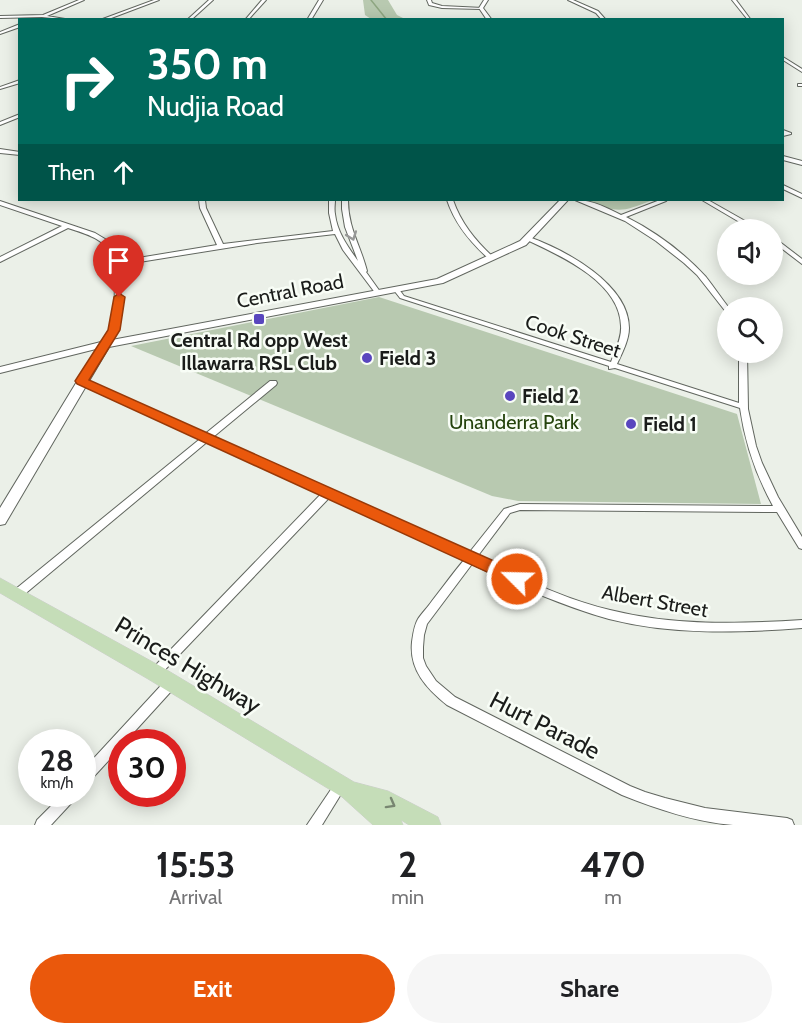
<!DOCTYPE html>
<style>
body{margin:0;font-family:Cabin,sans-serif;background:#f6f6f6;color:#202124;height:100vh;display:flex;flex-direction:column;font-size:22px;white-space:nowrap}
*{box-sizing:border-box;margin:0}
p{font-size:20px;color:#757577}
.icon{flex:none;width:33px;height:33px;fill:none;stroke:currentColor;stroke-width:2;stroke-linecap:round;stroke-linejoin:round}
.map{position:relative;height:825px;overflow:hidden}
.drawer{display:flex;flex-direction:column;background:#fff;flex:1}
.drawer>*{flex:none}
.top-card{position:absolute;left:18px;top:18px;width:766px;height:183px;border-radius:0px;box-shadow:0 3px 15px #0003;background:#00695c;color:#fff;overflow:hidden}
.tools{position:absolute;left:717px;top:219px;display:grid;gap:12px}
.tools a{display:grid;place-items:center;width:66px;height:66px;border-radius:50%;background:#fff;box-shadow:0 3px 15px #0003;font-size:30px}
.speed{position:absolute;left:18px;top:729px;display:flex;gap:12px;font-size:30px;font-weight:700;text-align:center}
.speed>*{display:grid;place-content:center;width:78px;height:78px;border-radius:50%;background:#fff;box-shadow:0 3px 15px #0003;line-height:1}
.speed small{font-size:15px;font-weight:400}
.speed .limit{border:9px solid #d22;background:#fff;color:#111}
.pin{position:absolute;display:grid;place-items:center;width:51px;height:51px;color:#fff;margin:-62px -26px;border-radius:50% 50% 50% 0;rotate:-45deg;box-shadow:0 0 6px #0007}
.pin .icon{rotate:45deg}
.me{position:absolute;width:66px;margin:-33px;rotate:293deg;stroke-linejoin:round;filter:drop-shadow(0 0 4px #0008)}
.turn{display:flex;align-items:center;gap:21px;height:126px;padding:0 30px;font-size:27px}
.turn .icon{width:78px;height:78px;stroke-width:2.5}
.turn b{display:block;font-size:42px;line-height:51px}
.then{display:flex;align-items:center;height:57px;padding:0 30px;background:#0003;gap:12px;font-size:22px}
.eta{display:flex;justify-content:space-evenly;align-items:center;height:102px;text-align:center}
.eta b{font-size:36px;font-weight:700;line-height:42px}
.button{display:flex;gap:12px;margin-top:auto;padding:12px 30px}
.button a{flex:1;height:69px;border-radius:36px;background:#ea580c;color:#fff;font-size:24px;font-weight:700;line-height:69px;text-align:center}
.button a+a{background:#f6f6f6;color:#202124}
.map>svg:first-child{display:block}
.green{fill:#b8c9b0}
.lines{fill:none;stroke-linecap:round;stroke-linejoin:round}
.stream{stroke:#8ea681;stroke-width:1.5}
.minor-casing{stroke:#61665f;stroke-width:2}
.tertiary-casing{stroke:#61665f;stroke-width:2}
.secondary-casing{stroke:#61665f;stroke-width:2}
.primary-casing{stroke:#cdcdcd;stroke-width:1}
.minor{fill:#fff;fill-rule:evenodd}
.tertiary{fill:#fff;fill-rule:evenodd}
.secondary{fill:#fff;fill-rule:evenodd}
.primary{fill:#c5ddb8;fill-rule:evenodd}
.oneway{stroke:#989998}
.oneway2{stroke:#788671}
.route{fill:#ea580c;stroke:#983908;stroke-width:1.5}
.poi-dot{fill:#5946be;stroke:#f8fdf6;stroke-width:2}
.labels{text-anchor:middle;dominant-baseline:central;stroke-width:5;stroke-linejoin:round;paint-order:stroke}
.street-label{font-size:20px;fill:#1a1c1a;stroke:#f8fdf6}
.poi-label{font-size:20px;font-weight:bold;fill:#1a1c1a;stroke:#f8fdf6;text-anchor:start}
.park-label{font-size:20px;fill:#24430c;stroke:#f8fdf6}
.near-street-label{font-size:24px;fill:#1a1c1a;stroke:#f8fdf6}
</style>
<div class="map">
<svg width="802" height="825" viewBox="0 0 802 825">
<rect width="100%" height="100%" fill="#ebf0e8"/>
<g class="green">
<path d="M363,0H388L397,15L405,19H371L365,15Z"/>
<path d="M585,200H653C619,213 619,213 585,200Z"/>
<path d="M379,297L737,414L761,504L518,501L492,496L131,346Z"/>
</g>
<g class="lines">
<path class="stream" d="M371,0L387,20"/>
<g class="minor-casing">
<g id="minor">
<path d="M79,0H84L47,16L71,20L42,17L0,18V16L43,15Z"/>
<path d="M154,0H159L106,20H100Z"/>
<path d="M209,0H213L191,20H187Z"/>
<path d="M262,0H266L248,20H245Z"/>
<path d="M319,0H323L311,20H307Z"/>
<path d="M427,0H431L432,3L442,6L483,8L481,9L442,8L429,5Z"/>
<path d="M568,0H573L598,11L606,20H602L596,13Z"/>
<path d="M732,0H736L751,20H748Z"/>
<path d="M20,24V27L0,34V32Z"/>
<path d="M783,57L802,69V72L783,60Z"/>
<path d="M20,80V83L0,89V87Z"/>
<rect x="798" y="84" width="4" height="2"/>
<path d="M20,114V117L0,125V122Z"/>
<path d="M783,130L791,133V134L783,136Z"/>
<path d="M0,149L20,152V155L0,153Z"/>
<path d="M783,185L802,194V198L783,189Z"/>
<path d="M199,200H205L206,208L223,244L333,231L329,213V200H335C335,204 334,209 335,214C337,232 348,247 358,261L345,227L342,209V200H348C348,228 360,244 367,271L366,272L381,293L378,295L376,294L343,250L335,234L257,243L127,264C116,275 122,297 121,311C120,320 118,328 114,335C111,340 109,343 105,346L101,344C105,337 110,330 112,322C117,305 113,286 116,269L107,268L104,264L116,257C101,238 90,235 68,228L0,262V257L62,226L0,205V201L95,233L110,242L126,260L217,245L200,208ZM117,261L121,263L118,265H111Z"/>
<path d="M447,200H453C461,223 475,240 493,257V259H489C470,242 455,224 447,200Z"/>
<path d="M575,200C590,199 608,208 621,215L660,200H667L666,201L626,217C656,232 684,253 706,277C714,287 721,298 729,308H728V313L726,312L697,275L684,263L656,241L625,221Z"/>
<path d="M702,200H708L761,230H753Z"/>
<path d="M772,236L802,259V264L772,241Z"/>
<path d="M529,237C565,250 629,284 629,328C629,340 622,353 617,364L739,403V352H747L748,409L756,446L762,463L778,497L802,537V549L799,548L777,512L520,510L510,513L477,557C520,577 563,599 610,610C673,626 738,624 802,620V628C737,633 672,635 609,619C562,606 516,585 472,564L427,624L424,635L423,647V658L426,666L436,681L455,697L630,786L645,792L665,798L705,808L787,818L792,820L794,825C774,825 753,825 733,825C695,822 657,809 622,795L447,705C427,689 409,670 412,642C413,635 414,626 418,619C422,613 428,607 432,601C443,587 453,573 464,560L329,498L159,676L155,678L151,676L149,673L151,670L321,494L207,442L20,598L16,599L12,598L11,595L12,592L200,439L78,383L77,381L78,379H81L205,434L270,381H276L277,383L276,385L212,438L469,553L504,509L520,504L773,506C756,475 745,443 740,408L615,368L609,369V366L400,298L393,289L396,287L398,288L404,296L611,362C615,351 622,338 621,326C620,282 561,256 527,240L526,239Z"/>
<path d="M171,678L175,679L177,683L175,687L125,742H122V746L86,785L82,787V771L167,679Z"/>
<path d="M340,780L344,782L346,786L322,825H307L336,782Z"/>
<path d="M63,794H77L76,798L51,825H35L37,820Z"/>
</g>
</g>
<g class="tertiary-casing">
<g id="tertiary">
<path d="M484,0H488L483,8L492,20H487L479,8Z"/>
<path d="M105,341L110,344L108,346L0,373V367Z"/>
</g>
</g>
<g class="secondary-casing">
<g id="secondary">
<path d="M783,156L802,161V165L783,160Z"/>
<path d="M560,200H568L526,245L443,283L109,347L5,524L0,525V508L101,342L437,279L520,241Z"/>
</g>
</g>
<g class="primary-casing">
<path id="primary" d="M0,578L162,667L354,782L388,791L438,817L441,825H409L401,820L403,825H373L342,797L148,679L0,593Z"/>
</g>
<use href="#minor" class="minor"/>
<use href="#tertiary" class="tertiary"/>
<use href="#secondary" class="secondary"/>
<use href="#primary" class="primary"/>
</g>
<defs><path id="oneway-chevron" d="M-2-3.5L2.5 0L-2 3.5" fill="none" stroke-width="1.6" stroke-linecap="round" stroke-linejoin="round" transform="scale(1.5)"/></defs>
<use class="oneway" href="#oneway-chevron" transform="translate(352 236) rotate(70)"/>
<use class="oneway2" href="#oneway-chevron" transform="translate(391 804) rotate(29)"/>
<path class="route" d="M119,293L125,297L120,330L89,380L523,574L526,579L523,583L517,585L511,583L77,384L75,381L108,330L114,297Z"/>
<g class="poi-dot">
<rect x="253" y="313" width="12" height="12" rx="3"/>
<circle cx="367" cy="358" r="6"/>
<circle cx="510" cy="396" r="6"/>
<circle cx="631" cy="424" r="6"/>
</g>
<g class="labels">
<g class="street-label">
<text transform="translate(290 291) rotate(-11)">Central Road</text>
<text transform="translate(573 336) rotate(18)">Cook Street</text>
<text transform="translate(655 601) rotate(10)">Albert Street</text>
</g>
<g class="poi-label">
<text x="259" y="340" text-anchor="middle">Central Rd opp West<tspan x="259" dy="23">Illawarra RSL Club</tspan></text>
<text x="379" y="358">Field 3</text>
<text x="522" y="396">Field 2</text>
<text x="643" y="424">Field 1</text>
</g>
<g class="park-label">
<text x="514" y="422">Unanderra Park</text>
</g>
<g class="near-street-label">
<text transform="translate(188 665) rotate(31)">Princes Highway</text>
<text transform="translate(545 725) rotate(27)">Hurt Parade</text>
</g>
</g>
</svg>
<div class="tools">
<a><svg class="icon" aria-label="sound" viewBox="0 0 24 24"><path d="M4 9h4l5-4v14l-5-4H4zM17 9q2 3 0 6"/></svg></a>
<a><svg class="icon" aria-label="search" viewBox="0 0 24 24"><circle cx="10" cy="10" r="6"/><path d="M15 15l6 6"/></svg></a>
</div>
<div class="speed"><div>28<small>km/h</small></div><div class="limit">30</div></div>
<div class="pin" style="left:119px;top:297px;background:#d93025"><svg class="icon" aria-label="arrive" viewBox="0 0 24 24"><path d="M6 21V4h12l-3 4 3 4H6"/></svg></div>
<svg class="me" style="left:517px;top:579px" viewBox="-20 -20 40 40"><circle r="17" fill="#ea580c" stroke="#fff" stroke-width="3"/><path d="M0-11L8 9 0 5-8 9z" fill="#fff"/></svg>
<div class="top-card">
<div class="turn"><svg class="icon" aria-label="right" viewBox="0 0 24 24"><path d="M7 20v-9h11M14 6l5 5-5 5"/></svg><div><b>350 m</b>Nudjia Road</div></div>
<div class="then">Then<svg class="icon" aria-label="ahead" viewBox="0 0 24 24"><path d="M12 20V5M6 11l6-6 6 6"/></svg></div>
</div>
</div>
<section class="drawer">
<div class="eta">
<div><b>15:53</b><p>Arrival</p></div>
<div><b>2</b><p>min</p></div>
<div><b>470</b><p>m</p></div>
</div>
<div class="button"><a>Exit</a><a>Share</a></div>
</section>
